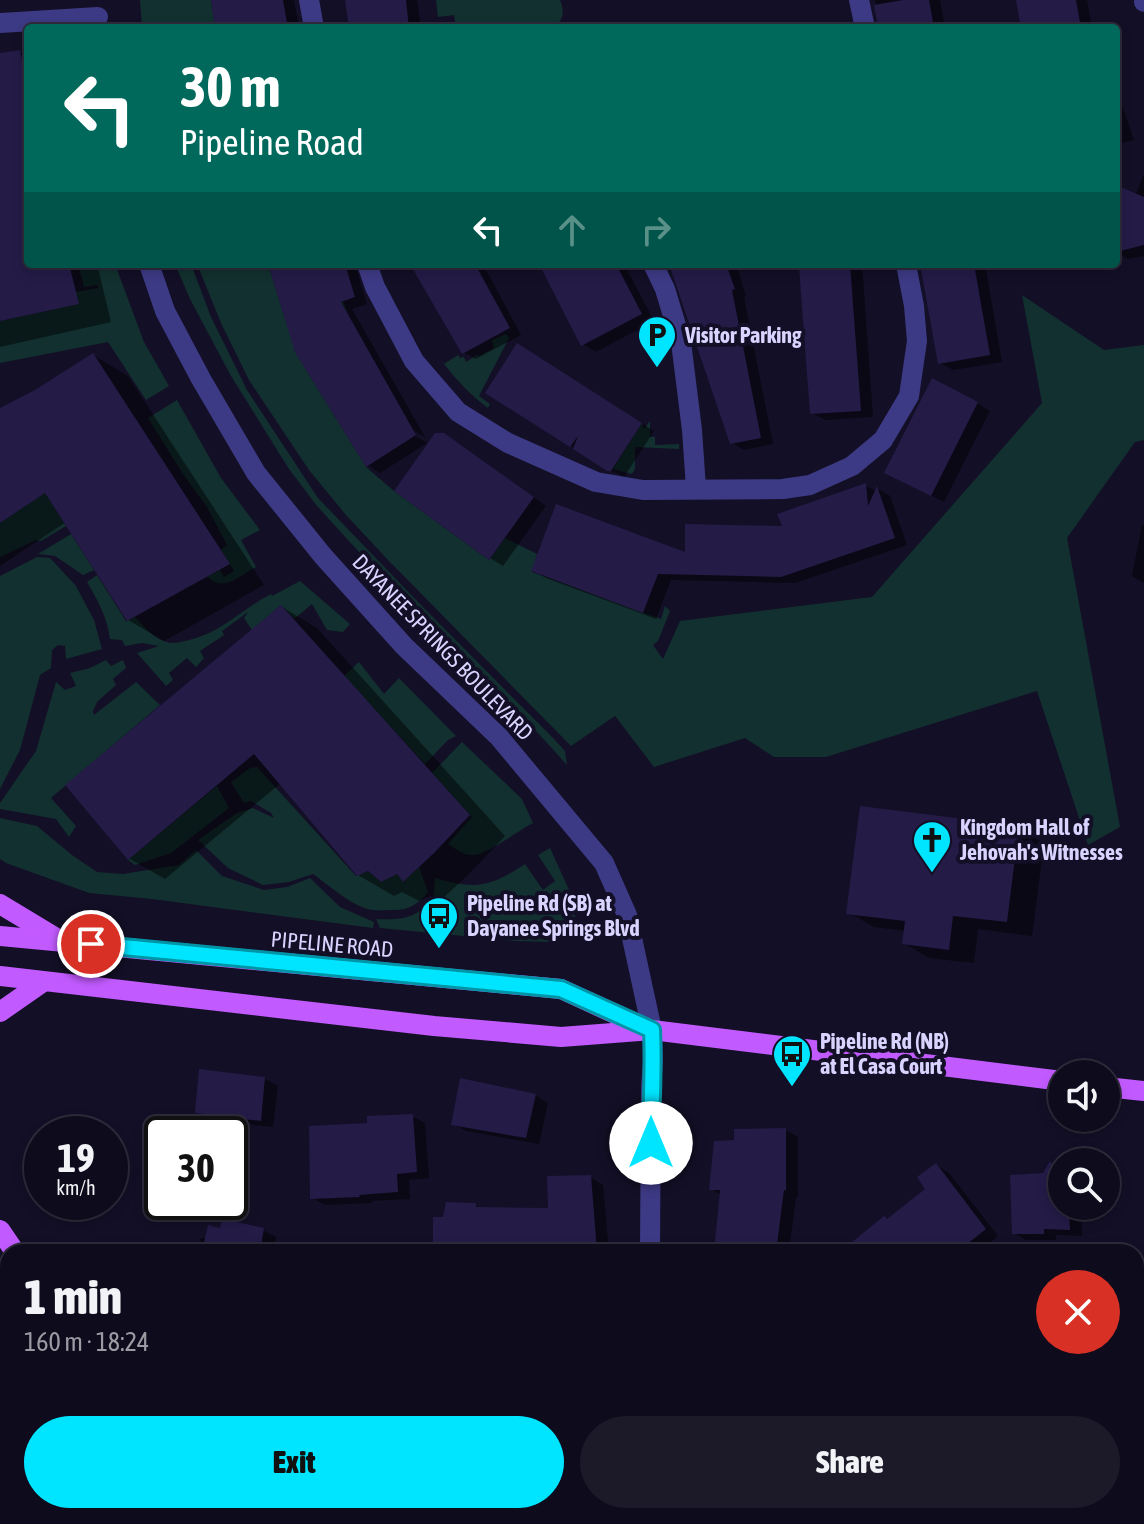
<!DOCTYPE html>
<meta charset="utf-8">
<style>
body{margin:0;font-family:"Asap Condensed",sans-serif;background:#1c1929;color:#f1f3f6;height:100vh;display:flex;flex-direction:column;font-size:30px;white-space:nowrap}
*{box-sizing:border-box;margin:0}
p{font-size:26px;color:#9b9ba3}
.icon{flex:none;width:44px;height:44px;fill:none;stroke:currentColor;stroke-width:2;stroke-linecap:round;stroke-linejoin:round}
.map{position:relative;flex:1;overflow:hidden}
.panel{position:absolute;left:0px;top:1244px;width:1144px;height:280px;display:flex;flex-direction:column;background:#0e0b1c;border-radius:24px 24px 0 0;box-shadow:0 4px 12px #0003,0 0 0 2px #2e2b3b}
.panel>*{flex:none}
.hud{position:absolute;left:24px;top:24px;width:1096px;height:244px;border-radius:8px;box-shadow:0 4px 12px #0003,0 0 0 2px #2e2b3b;background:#00695c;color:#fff;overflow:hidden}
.buttons{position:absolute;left:1048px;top:1060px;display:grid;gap:16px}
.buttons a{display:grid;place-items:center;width:72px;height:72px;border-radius:50%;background:#0e0b1c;box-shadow:0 4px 12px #0003,0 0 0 2px #2e2b3b;font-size:40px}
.speed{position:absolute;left:24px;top:1116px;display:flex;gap:16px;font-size:40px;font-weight:700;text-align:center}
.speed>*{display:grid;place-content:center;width:104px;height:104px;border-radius:50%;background:#0e0b1c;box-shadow:0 4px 12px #0003,0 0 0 2px #2e2b3b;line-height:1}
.speed small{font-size:20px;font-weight:400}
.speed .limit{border:4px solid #111;border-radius:12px;background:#fff;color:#111}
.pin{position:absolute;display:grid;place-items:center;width:68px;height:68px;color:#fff;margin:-34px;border:4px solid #fff;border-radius:50%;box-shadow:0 2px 8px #0007}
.me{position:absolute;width:88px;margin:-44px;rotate:0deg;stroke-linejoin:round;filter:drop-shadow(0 0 6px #0008)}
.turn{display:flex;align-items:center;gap:28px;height:168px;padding:0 24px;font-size:36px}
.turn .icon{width:104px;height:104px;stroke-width:2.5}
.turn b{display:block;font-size:56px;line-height:68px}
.lanes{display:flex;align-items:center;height:76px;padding:0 24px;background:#0003;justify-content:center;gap:40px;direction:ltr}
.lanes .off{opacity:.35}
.round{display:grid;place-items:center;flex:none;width:84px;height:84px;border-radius:42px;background:#1c1929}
.summary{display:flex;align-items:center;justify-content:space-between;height:136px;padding:0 24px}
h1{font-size:48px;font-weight:800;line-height:60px}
.action{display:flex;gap:16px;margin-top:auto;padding:16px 24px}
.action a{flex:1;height:92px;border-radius:48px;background:#00e5ff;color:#111;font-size:32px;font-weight:800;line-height:92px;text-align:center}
.action a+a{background:#1c1929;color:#f1f3f6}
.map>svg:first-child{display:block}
.green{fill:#12302f}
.shadow{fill:#0007}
.building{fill:#241b47}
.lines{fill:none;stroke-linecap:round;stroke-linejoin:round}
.minor{stroke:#3d3a85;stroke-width:20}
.major{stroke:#c25bff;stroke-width:20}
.route-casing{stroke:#0095a6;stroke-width:20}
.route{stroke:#00e5ff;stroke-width:14}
.labels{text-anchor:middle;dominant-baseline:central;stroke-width:8;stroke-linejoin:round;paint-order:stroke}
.poi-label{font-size:22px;font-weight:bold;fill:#d9d4ff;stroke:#130f26;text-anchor:start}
.street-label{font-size:22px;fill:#d9d4ff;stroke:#130f26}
</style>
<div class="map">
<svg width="1144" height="1524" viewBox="0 0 1144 1524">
<rect width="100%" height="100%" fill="#130f26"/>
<g class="green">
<path d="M140,0H211L215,28H142Z"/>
<path d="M436,0H560C565,11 563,19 555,28H456L454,15L438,17Z"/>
<path d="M78,264H115L144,342L169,386L146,400L108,342L0,363V321L79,304L75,292L98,288V285L84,287Z"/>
<path d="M175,264H191L211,317L247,390L318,498L418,602L554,739L565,751L567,765L537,732L359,552L317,506L289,469L231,376L190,299Z"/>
<path d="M197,264H268L285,319L343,301L349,317L294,350L366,467L394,491L489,560L505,538L537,554L532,572L661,619L665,606L670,611L658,641L653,645L663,659L680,621L872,597L1042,403L1022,295L1104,350L1144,345V440L1135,442L1067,538L1120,827L1088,845L1037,691L826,757H774L745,738L654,767L615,716L571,746L389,561L346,515L309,470L249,380L221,323Z"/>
<path d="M506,334L509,338L479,396L490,404L488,408C471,396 457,380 444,364L458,355L460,358L464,357L466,362L477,355L479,356L494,348L492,340Z"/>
<path d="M177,400L221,478L260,530L241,540L256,567C240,575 223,594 207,576L220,570L224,577L234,571L221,550L227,545L207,507L183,474L148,418Z"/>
<path d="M650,421V437H655V445L679,444V449L635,447V469L632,474L613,469L642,423L644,429Z"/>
<path d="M45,493L66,526L41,541L36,540L0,557V523Z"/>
<path d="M71,534L94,570L83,575L55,556L38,554Z"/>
<path d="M37,557L50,558L76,586L94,620L102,649L66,659L65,646L58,645L52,650L51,668L40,675L20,750L0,789V576Z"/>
<path d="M97,575L126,621L135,617C144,626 152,637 164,641C172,645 180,642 189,640C221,633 242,609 271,594L272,596L300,581L350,624L343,632L327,630L312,604L294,619L281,605L252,630L244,618L248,612L222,631L224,635L200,651L204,658L196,667L187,658L169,673L173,680L166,686L137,653L159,646L142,643L125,646L122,640L110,639C107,617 98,601 87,582Z"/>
<path d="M106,660L111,666L123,660L126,668L113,679L116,685L97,702L93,711L94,715L136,682L160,705L51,798L76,826L69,837L56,819L0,809V803L36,751L56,682L65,690L76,686L70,673L90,668Z"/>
<path d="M359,662L384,694L399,678L456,736L448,740L425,764L344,676Z"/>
<path d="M462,742L522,799L533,823C519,830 484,857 471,855C462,855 455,848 448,844L472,817L432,773Z"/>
<path d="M257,767L356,876L368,871L381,882L397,874L403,882L419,867L428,892C418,905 407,911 391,910C384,910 378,911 372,910C351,906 330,886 313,874L289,882L263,885L228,868L198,840L237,813L253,808L274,818L271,813L251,801L244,803L231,782L250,768Z"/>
<path d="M217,786L229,808L171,853L135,865L128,860Z"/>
<path d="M0,818L37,826L72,855L97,872L123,874L179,865L196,850L222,876L264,890L287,887L310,878L340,907L374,922L373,928L152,899L89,893L6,863L0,859Z"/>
<path d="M550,848L575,903V924L565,937L552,942L516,941L380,928L376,919C403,920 413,919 433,900L435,878C476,890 490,887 525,864L543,890L555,881L538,855Z"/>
</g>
<g class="shadow">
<path d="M213,0H294L299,28H217Z"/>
<path d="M347,0H417L421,28H351Z"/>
<path d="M875,0H940L945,28H880Z"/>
<path d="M1018,0H1087L1092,28H1023Z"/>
<path d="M19,52L28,57V264H97L111,322L0,347V55Z"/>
<path d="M1116,88L1134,140L1116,145Z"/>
<path d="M1144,174V256L1128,259L1116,252V187L1135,196Z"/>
<path d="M270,264H355L367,304L352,309L425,437L409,428L407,431L427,443L380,473L367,465Z"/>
<path d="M413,264H483L521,335L476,359L463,352Z"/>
<path d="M542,264H624L654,321L596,352L583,344Z"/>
<path d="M671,264H736L746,296L744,297L773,444L744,450L731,442Z"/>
<path d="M801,264H862L873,417L825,420L812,413Z"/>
<path d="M922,264H985L1002,362L953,370L940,363Z"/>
<path d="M531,353L654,431L624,477L608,469L488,393Z"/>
<path d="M93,355L128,376L264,585L164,641L128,620L66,522L0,566V409L36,392Z"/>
<path d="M977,403L990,411L944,502L899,479Z"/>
<path d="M444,435L458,443L546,506L503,566L490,558Z"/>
<path d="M866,486L877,492L878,489L890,496L907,545L795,583L671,580L656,619L546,578L534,571L687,555L784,528Z"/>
<path d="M1142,525H1144V583L1132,576Z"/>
<path d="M282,607L317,628L505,836L470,873L440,901L430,896L419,901L402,892L394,896L358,875L281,783L165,879L130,859L68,785Z"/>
<path d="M1018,828L1044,843L1032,936L978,929L974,963L929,958L904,943L905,931L874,927L848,912Z"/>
<path d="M201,1071L265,1079L278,1086L273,1127L210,1120L197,1112Z"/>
<path d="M535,1095L548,1103L539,1144L466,1131L454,1124Z"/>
<path d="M412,1116L425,1123L429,1178L409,1180L410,1199L371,1201L372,1203L325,1205L312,1198Z"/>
<path d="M786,1130L798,1137V1197H796L789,1252H716L721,1195L712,1189L736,1141Z"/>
<path d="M1051,1164L1062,1170V1206H1081L1082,1236L1056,1235V1240H1026L1014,1233Z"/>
<path d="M936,1165L949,1173L998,1236L978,1252H855L888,1220L927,1189Z"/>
<path d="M590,1177L603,1185L609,1252H435L445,1219L475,1205L483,1209L550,1210Z"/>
<path d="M222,1230H263L276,1237L273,1252H198L201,1238L207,1239Z"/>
<path d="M1136,1384L1144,1385L1143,1453L1136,1452Z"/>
<path d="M495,1516H565L562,1524H493Z"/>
<path d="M733,1516H788L785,1524H733Z"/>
<path d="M831,1516H908L907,1524H834L830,1522Z"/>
<path d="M1048,1516H1133L1137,1524H1047Z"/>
</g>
<g class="building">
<path d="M211,0H283L287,23L254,28H215Z"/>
<path d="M345,0H406L409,28H349Z"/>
<path d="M903,0H929L934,28H878L874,5Z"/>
<path d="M1016,0H1076L1080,22L1045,28H1021Z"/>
<path d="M20,50L28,88V264H69L79,304L0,321V53Z"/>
<path d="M1116,185L1144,197V245L1116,252Z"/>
<path d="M268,264H345L355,297L341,302L416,435L366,467L295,352Z"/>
<path d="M410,264H475L510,328L462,354Z"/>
<path d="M539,264H616L642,314L581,346Z"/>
<path d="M669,264H726L735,289L732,290L761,438L730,444Z"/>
<path d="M850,264L861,411L810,414L799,267Z"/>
<path d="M920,264H974L990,355L938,364Z"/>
<path d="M517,343L642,423L611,471H607L573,449L578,436L570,447L485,393Z"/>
<path d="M93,353L230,564L127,621L45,493L0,523V408L35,390Z"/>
<path d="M932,378L978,402L931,496L884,473Z"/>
<path d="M435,433H444L534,497L489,560L394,491Z"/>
<path d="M866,483L868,506L877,486L895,538L781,577L658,574L643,613L531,571L556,504L685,552V524L782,526L777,514Z"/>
<path d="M281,605L470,815L434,853L403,882L397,874L381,882L368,871L357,876L254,754L128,860L65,785Z"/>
<path d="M860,806L1019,826L1007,922L953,916L949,950L902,944L905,921L846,914Z"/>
<path d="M199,1069L265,1077L261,1121L195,1113Z"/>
<path d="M460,1078L536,1094L526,1138L451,1125Z"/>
<path d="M413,1114L417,1172L397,1174L398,1192L359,1195L360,1197L310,1199L309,1126L367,1123V1116Z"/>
<path d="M786,1128V1190H784L776,1252H714L720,1190H709L714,1141L734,1140V1129Z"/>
<path d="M1050,1161L1062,1177V1206H1069L1070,1230L1044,1229V1234H1012L1010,1175L1043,1173Z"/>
<path d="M936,1163L986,1229L957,1252H840L884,1216L887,1219L925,1189L917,1177Z"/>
<path d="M591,1175L597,1252H433V1217H443L446,1202L476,1203V1207L548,1208L547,1176Z"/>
<path d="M222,1219L264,1228L260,1252H202L208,1225L220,1228Z"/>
</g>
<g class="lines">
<g class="minor">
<path d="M309,0L314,28"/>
<path d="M859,0L865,28"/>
<path d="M1144,0V2"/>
<path d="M0,23L98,17"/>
<path d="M149,264L165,311L201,379L256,473L323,556L404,646L499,737L604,863L627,915L652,1030L653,1060L651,1088L650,1252"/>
<path d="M367,264L375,287L414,361L458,412L508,443L596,482L643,490L783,489L810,485L852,466L883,440L909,396L917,341L914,306L906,264"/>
<path d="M653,264L665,289L681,342L692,430L696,488"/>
<path d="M1136,1316L1144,1318"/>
<path d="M637,1524V1516"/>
<path d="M963,1524L964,1516"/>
</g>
<g class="major">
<path d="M0,904L58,939"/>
<path d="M0,936L561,989L648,1029"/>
<path d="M0,976L434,1026L561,1037L652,1030L1062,1081"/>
<path d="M0,1012L43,982"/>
<path d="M1106,1087L1144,1091"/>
<path d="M0,1230L15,1252"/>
<path d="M0,1323L8,1332"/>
<path d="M224,1516L234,1524"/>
<path d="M271,1516L279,1524"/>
</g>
</g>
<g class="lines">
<g class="route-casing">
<path id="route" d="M91,944L561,989L652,1030C654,1068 651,1105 651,1143"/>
</g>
<use href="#route" class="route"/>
</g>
<defs>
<g id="parking-pin" transform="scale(2)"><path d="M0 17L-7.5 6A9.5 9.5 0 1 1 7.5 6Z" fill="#00e5ff" stroke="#130f26"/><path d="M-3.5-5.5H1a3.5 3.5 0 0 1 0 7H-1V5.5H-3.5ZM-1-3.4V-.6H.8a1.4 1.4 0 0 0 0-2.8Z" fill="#111"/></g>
<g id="church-pin" transform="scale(2)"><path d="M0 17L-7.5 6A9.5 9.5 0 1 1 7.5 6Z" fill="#00e5ff" stroke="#130f26"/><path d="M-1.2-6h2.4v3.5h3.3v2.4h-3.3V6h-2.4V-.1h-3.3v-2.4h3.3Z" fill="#111"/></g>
<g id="bus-pin" transform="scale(2)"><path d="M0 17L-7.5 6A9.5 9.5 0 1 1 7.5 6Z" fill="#00e5ff" stroke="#130f26"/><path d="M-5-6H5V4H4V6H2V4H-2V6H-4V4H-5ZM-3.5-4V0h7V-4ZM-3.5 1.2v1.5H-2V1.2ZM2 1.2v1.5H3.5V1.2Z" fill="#111"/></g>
</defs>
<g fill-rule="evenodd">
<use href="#parking-pin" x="657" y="335"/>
<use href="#church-pin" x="932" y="840"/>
<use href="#bus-pin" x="439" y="916"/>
<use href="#bus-pin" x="792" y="1054"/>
</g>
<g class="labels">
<g class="poi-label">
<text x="685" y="335">Visitor Parking</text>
<text x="960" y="827">Kingdom Hall of<tspan x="960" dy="25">Jehovah's Witnesses</tspan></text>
<text x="467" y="903">Pipeline Rd (SB) at<tspan x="467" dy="25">Dayanee Springs Blvd</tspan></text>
<text x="820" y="1041">Pipeline Rd (NB)<tspan x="820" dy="25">at El Casa Court</tspan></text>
</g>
<g class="street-label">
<text transform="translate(443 647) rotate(46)">DAYANEE SPRINGS BOULEVARD</text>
<text transform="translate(332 944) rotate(5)">PIPELINE ROAD</text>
</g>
</g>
</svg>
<div class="buttons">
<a><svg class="icon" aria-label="sound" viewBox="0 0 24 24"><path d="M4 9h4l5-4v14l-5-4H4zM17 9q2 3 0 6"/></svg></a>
<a><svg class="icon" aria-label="search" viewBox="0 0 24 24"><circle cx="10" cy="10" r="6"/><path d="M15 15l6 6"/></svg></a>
</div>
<div class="speed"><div>19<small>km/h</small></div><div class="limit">30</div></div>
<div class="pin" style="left:91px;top:944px;background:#d93025"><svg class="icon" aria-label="arrive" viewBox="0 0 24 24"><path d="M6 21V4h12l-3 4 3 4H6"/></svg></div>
<svg class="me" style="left:651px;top:1143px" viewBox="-20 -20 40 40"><circle r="19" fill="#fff"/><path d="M0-13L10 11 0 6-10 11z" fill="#00e5ff"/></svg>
<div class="hud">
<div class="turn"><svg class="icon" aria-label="left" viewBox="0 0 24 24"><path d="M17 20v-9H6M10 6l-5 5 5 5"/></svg><div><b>30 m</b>Pipeline Road</div></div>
<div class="lanes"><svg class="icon" aria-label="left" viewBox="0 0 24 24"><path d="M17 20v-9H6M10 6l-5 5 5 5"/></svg><svg class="icon off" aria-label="ahead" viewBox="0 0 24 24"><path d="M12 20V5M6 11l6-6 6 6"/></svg><svg class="icon off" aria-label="right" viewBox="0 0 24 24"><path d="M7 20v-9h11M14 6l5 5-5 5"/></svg></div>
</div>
<section class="panel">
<div class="summary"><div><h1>1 min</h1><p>160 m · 18:24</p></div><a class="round" style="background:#d93025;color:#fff"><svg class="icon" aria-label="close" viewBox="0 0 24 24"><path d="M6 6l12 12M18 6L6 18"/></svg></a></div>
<div class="action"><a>Exit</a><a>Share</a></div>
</section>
</div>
